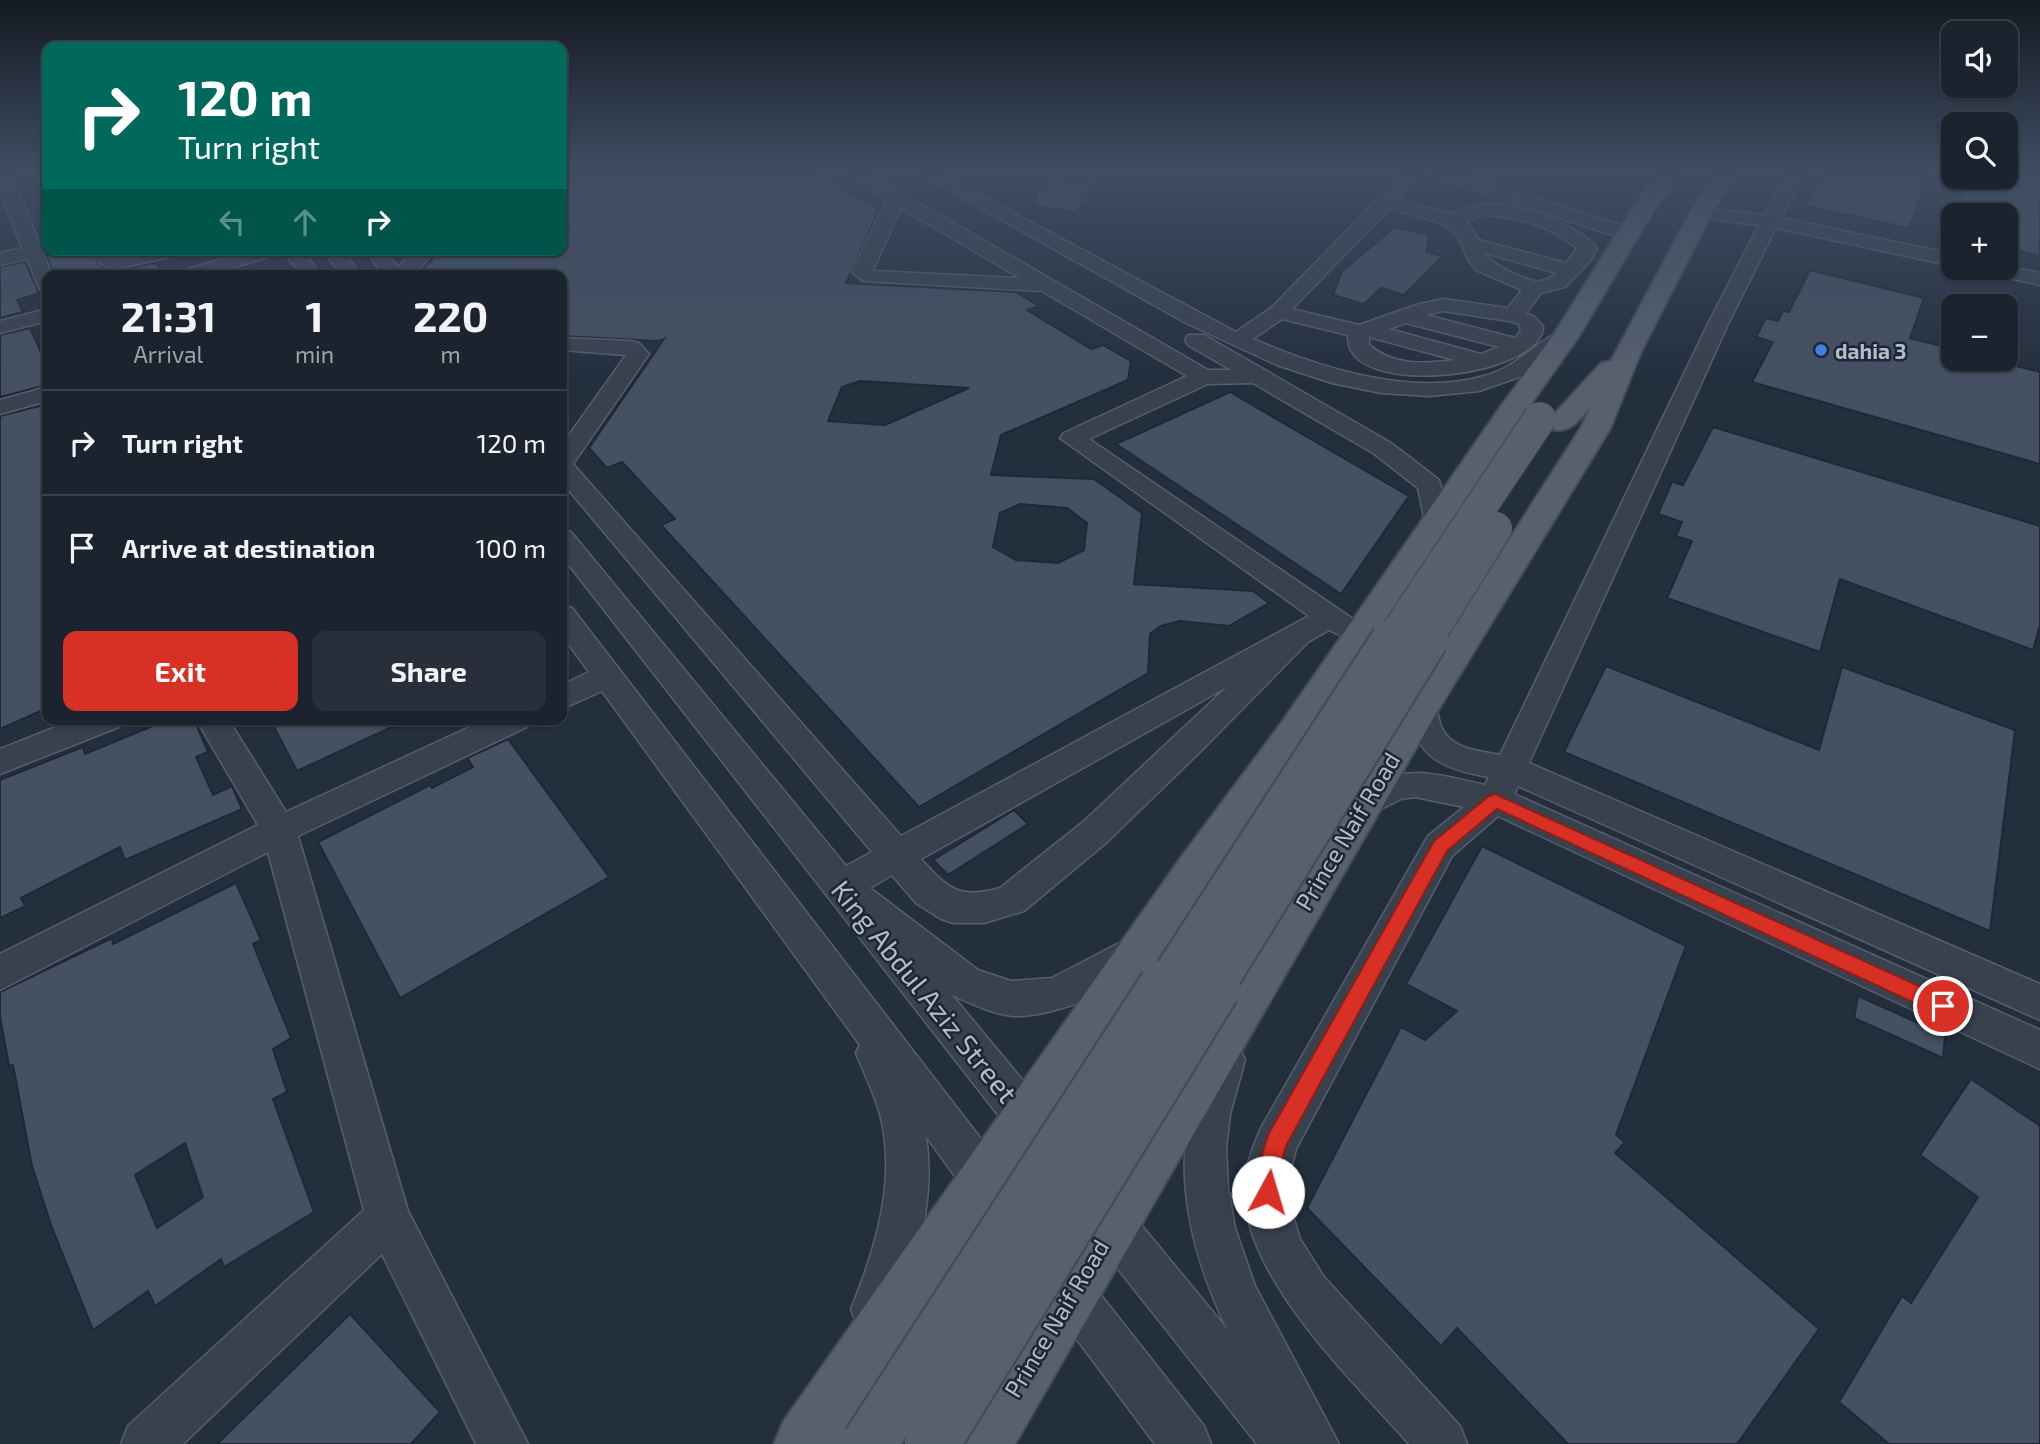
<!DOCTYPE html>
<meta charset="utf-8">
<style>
body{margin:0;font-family:"Exo 2",sans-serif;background:#282f3a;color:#f1f3f6;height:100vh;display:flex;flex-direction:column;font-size:26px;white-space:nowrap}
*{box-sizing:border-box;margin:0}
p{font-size:23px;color:#a0a4aa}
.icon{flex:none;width:38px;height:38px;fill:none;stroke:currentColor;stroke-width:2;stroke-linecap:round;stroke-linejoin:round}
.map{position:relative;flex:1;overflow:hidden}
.details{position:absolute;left:42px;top:270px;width:525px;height:455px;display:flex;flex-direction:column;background:#1b232e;border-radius:14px;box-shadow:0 2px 5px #0004,0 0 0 2px #39404a}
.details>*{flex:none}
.top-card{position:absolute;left:42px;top:42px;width:525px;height:214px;border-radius:14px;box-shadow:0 2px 5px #0004,0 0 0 2px #39404a;background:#00695c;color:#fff;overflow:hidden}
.tools{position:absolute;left:1941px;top:21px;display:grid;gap:14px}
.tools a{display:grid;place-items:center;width:77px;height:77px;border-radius:14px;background:#1b232e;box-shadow:0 2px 5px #0004,0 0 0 2px #39404a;font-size:35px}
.pin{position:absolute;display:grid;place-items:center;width:60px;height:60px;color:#fff;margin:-30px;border:4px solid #fff;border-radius:50%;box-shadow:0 2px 7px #0007}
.me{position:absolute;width:77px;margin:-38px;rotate:6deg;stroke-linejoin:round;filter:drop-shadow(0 0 5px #0008)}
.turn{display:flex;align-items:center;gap:24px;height:147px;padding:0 21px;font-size:32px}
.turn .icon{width:91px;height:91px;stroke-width:2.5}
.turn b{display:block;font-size:49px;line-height:60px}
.lanes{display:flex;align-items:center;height:66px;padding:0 21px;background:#0003;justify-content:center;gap:35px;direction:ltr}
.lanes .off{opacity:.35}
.eta{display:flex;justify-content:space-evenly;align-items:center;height:119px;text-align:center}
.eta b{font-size:42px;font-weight:700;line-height:49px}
.cta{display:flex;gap:14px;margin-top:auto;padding:14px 21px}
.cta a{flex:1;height:80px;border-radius:14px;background:#d93025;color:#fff;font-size:28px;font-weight:700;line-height:80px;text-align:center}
.cta a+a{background:#282f3a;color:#f1f3f6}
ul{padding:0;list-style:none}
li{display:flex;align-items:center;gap:21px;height:105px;padding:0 21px;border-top:2px solid #39404a}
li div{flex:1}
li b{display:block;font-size:26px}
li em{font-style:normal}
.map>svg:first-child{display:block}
.building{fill:#455162;stroke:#1f2835;stroke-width:2;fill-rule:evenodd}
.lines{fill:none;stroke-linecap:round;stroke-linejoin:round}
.minor-casing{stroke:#565f6c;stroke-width:3}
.major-casing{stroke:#414a57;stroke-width:4}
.minor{fill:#38414e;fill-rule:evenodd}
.major{fill:#56606e;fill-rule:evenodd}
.major-bridge-far2-casing{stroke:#414a57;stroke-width:34;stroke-linecap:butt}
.major-bridge-far1-casing{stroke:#414a57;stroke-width:45;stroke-linecap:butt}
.major-bridge-casing{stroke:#414a57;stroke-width:58;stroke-linecap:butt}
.major-bridge-far2{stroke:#56606e;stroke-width:32}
.major-bridge-far1{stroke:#56606e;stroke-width:41}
.major-bridge{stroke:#56606e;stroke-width:54}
.route{fill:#d93025;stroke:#8d1f18;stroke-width:2}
.shop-dot{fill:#3f7fe0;stroke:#1d2633;stroke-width:2.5}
.labels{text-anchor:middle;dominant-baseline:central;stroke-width:5;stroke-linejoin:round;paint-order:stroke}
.far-poi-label{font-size:21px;font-weight:bold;fill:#b4bcc9;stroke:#1d2633;text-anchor:start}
.street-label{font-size:24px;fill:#b4bcc9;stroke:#1d2633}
.near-street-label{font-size:28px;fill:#b4bcc9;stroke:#1d2633}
</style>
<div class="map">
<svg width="2040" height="1444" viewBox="0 0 2040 1444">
<rect width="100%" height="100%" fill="#242f3e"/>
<g class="building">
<path d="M562,173H818L879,210L846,283L1016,292L1039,306L1027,310L1091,349L1103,345L1131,361L1128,380L1001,435L991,475L1094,479L1142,513L1134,584L1253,591L1269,603L1229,626L1180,621L1161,626L1150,634L1148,673L919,807L661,525L675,519L622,462L607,468L589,448L664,339L658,341L562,336V275H417L441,250H562ZM860,381L969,388L885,425L828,421L842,387ZM1020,504L1067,508L1087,523L1084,550L1058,563L1016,560L993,547L1000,513Z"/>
<path d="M1821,173H1928L1909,228L1805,206Z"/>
<path d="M2006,173H2040V256L2006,248V215H1954L1967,177H2006Z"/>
<path d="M1052,175L1099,182L1076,212L1031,205L1038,197L1035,196Z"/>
<path d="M1395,227L1429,235L1426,252L1443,256L1404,295L1381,288L1364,304L1333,295L1342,271Z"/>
<path d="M92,250L99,265L114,271L155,263L168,275H54L45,251Z"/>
<path d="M25,262L39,293L17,300L23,312L0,318V267Z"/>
<path d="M1810,270L1924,298L1910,338L1953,349V359H1989L2040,372V464L1752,382L1773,342L1756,337L1766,318L1778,321L1783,311L1789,312Z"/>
<path d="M30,328L47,365V385L0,397V335Z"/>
<path d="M1230,392L1409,496L1341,594L1116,444Z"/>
<path d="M47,404V708L0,729V416Z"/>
<path d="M1713,427L2040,526V625L2033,650L1840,579L1820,652L1667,598L1692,541L1676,536L1682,522L1658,514L1672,482L1683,485Z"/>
<path d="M1606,666L1819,750L1842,667L2015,730L1990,931L1564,752Z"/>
<path d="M170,719H194L208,752L196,757L213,795L232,786L242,809L125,860L120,847L21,898L25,906L0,918V780L83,747L85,754Z"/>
<path d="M270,719H409L297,771Z"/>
<path d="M508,739L609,877L400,998L318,842L430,785L432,788L473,767L467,758Z"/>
<path d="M1014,810L1028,824L948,875L933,860Z"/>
<path d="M1482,846L1686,946L1616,1135L1625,1142L1615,1153L1819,1329L1737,1444H1568L1457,1328L1441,1346L1307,1208L1401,1027L1425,1040L1457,1011L1406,984Z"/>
<path d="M236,883L261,940L253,944L291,1038L273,1049L287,1092L273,1099L314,1212L224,1267L221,1259L155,1306L148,1291L93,1330L51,1225L32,1166L13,1065L9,1066L0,1016V992L112,938L113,944ZM185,1143L203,1197L157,1228L135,1175Z"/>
<path d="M1858,996L1945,1035L1943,1058L1854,1018Z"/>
<path d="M1971,1079L2040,1126V1444H1889L1839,1402L1902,1296L1911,1303L1978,1197L1920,1155Z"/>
<path d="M350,1314L440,1412L411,1444H217Z"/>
</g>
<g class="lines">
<g class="minor-casing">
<g id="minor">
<path d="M0,173H11L52,275H47V292L40,290L27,259L0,265V253L22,248L0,190Z"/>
<path d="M846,173H867L1208,370H1231L1188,345L1185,340L1188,335H1204L1391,443L1439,480L1451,522L1447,528L1438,530L1429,528L1425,522L1418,488L1373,453L1253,383L1208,384L1089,439L1356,621L1361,628L1356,635L1346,638L1329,630L1308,642L1203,749L1107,842L1024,911L984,923H954L941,919L916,903L892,875L870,888L978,970L1011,981L1052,978L1121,942L1134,938L1147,942L1153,954C1137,987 1049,1018 1014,1016C992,1014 972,1004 952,995L1053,1117L1059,1132L1053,1147L1038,1153L1023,1147L562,556V530L571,532L846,866L872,852L562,482V445L626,355L562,350V338L631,341L639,343L649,354L573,464L901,836L1309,616L1060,438L1064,433L1187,376L1042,291L863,281L852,272L887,199ZM901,208L1020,278L875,271L873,270ZM1227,687L1083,822L1000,888C959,900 947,888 921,859Z"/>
<path d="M918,173H939L1236,332L1271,308L1404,173H1422L1398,199C1415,203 1434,211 1451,213C1459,214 1472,205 1482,204C1510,200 1580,225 1597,248L1590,261L1565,287L1541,293L1526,313L1533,316L1543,326C1543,378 1343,401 1348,335L1282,319L1253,339C1321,368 1410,397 1484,376C1517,367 1531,346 1558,332C1563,329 1568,330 1574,331L1577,336L1554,356L1522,376L1479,391L1429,396L1381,393L1332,383L1277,365L1186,323ZM1390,208L1444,224L1458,236L1468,259L1476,270L1522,290L1508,308L1443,299L1416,305L1359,325L1292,309ZM1482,215C1511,214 1556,228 1577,249L1566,263L1479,240L1466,222ZM1484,253L1557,273C1551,278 1543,282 1535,281C1523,279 1489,263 1484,253ZM1443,311L1509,321L1519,324L1521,331L1515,338L1426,315ZM1406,323L1499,347L1481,354L1389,329ZM1369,337L1455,360C1424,364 1394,366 1369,345Z"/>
<path d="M1432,173H1459L1635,230L1637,234L1628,240L1621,238L1434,177Z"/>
<path d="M1786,173H1803L1781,218L1953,254V266L1776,228L1729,322L1529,763L2040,984V1020L1518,786L1514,794L2040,1030V1069L1498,816L1452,856L1296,1149L1289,1175L1291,1210L1300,1239L1324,1277L1460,1426L1467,1444H1409C1353,1380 1230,1266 1246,1174C1248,1158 1255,1142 1261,1128L1428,836L1464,807L1415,797L1401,799L1365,817L1353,813L1348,804C1353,794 1359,792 1368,786C1410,763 1441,776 1485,785L1489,777C1441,769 1417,757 1405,707L1410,699L1421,696L1432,699C1437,708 1438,717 1441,726C1450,749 1479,751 1500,755L1709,322L1759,225L1701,218L1692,213L1701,208L1765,215Z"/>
<path d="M94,250H113L117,257L148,250H186L184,254L115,269L101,264Z"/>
<path d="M254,250H302L321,275H301L284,252L210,275H178L181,271Z"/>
<path d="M323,250H342L361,275H341Z"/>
<path d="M365,250H384L398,267L416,250H436L413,275H384Z"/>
<path d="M2006,266L2040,273V285L1982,272L1979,268Z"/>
<path d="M47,309V321L0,333V321Z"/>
<path d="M47,387V401L0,414V400Z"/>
<path d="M562,606L572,608L1011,1178L1017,1194L1011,1210L995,1216L979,1210L926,1136C936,1203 916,1265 891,1326L874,1332L857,1326L851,1309C876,1248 897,1180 880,1114C874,1093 864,1073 856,1053L860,1045L602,691L562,709V685L589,672L562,635Z"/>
<path d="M76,719H124L119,727L0,774V749Z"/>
<path d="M196,719H228L286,812L487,719H532L527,727L298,836L408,1211L528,1444H476L382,1254L183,1444H121L128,1426L364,1210L268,852L0,990V954L258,825Z"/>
<path d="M1225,1041L1239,1047L1245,1060L1230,1114L1226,1148L1228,1188L1235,1228L1255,1286L1339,1444H1257L1087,1230L1081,1214L1087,1198L1103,1192L1119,1198L1227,1329C1182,1234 1167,1145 1211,1047Z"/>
<path d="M1062,1259L1078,1266L1204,1426L1211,1444H1155L1046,1298L1039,1282L1046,1266Z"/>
</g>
</g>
<g class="major-casing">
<g id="major">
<path d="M1659,173H1680L1657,205L1579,336L1524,414L1310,742L1212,882L841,1444H774L783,1422L1182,856L1282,722L1501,406L1554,334L1636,203Z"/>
<path d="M1715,173H1736L1712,213L1641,352L1610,429L1434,717L1015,1444H950L959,1422L1408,697L1580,429L1590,408C1577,422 1570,434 1550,429L1546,423L1601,363L1611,361L1690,213Z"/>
</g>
</g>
<use href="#minor" class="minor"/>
<use href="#major" class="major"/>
<g class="major-bridge-far2-casing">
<g id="major-bridge-far2">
<path d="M1391,641L1540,418"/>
<path d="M1426,641L1496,528"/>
</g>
</g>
<g class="major-bridge-far1-casing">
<g id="major-bridge-far1">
<path d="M1165,989L1392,640"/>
<path d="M1212,989L1427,640"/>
</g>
</g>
<g class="major-bridge-casing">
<g id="major-bridge">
<path d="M869,1444L1166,987"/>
<path d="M932,1444L1213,987"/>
</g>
</g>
<use href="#major-bridge-far2" class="major-bridge-far2"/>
<use href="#major-bridge-far1" class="major-bridge-far1"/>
<use href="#major-bridge" class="major-bridge"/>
</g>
<linearGradient id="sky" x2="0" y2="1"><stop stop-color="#141a22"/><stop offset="0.46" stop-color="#3f4d63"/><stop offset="1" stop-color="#3f4d63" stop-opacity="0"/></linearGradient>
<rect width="2040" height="375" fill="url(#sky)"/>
<path class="route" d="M1495,794L1950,1000L1953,1006L1950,1013L1943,1015L1936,1013L1497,809L1447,851L1286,1146L1278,1175L1279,1192L1276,1200L1268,1203L1260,1200L1256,1175L1268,1135L1434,841L1489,796Z"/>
<circle class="shop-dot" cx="1821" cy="350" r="7"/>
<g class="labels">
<g class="far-poi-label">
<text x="1835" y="350">dahia 3</text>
</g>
<g class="street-label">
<text transform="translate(1347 831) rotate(-59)">Prince Naif Road</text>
<text transform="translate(1056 1318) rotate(-59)">Prince Naif Road</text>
</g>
<g class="near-street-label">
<text transform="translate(925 991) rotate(51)">King Abdul Aziz Street</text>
</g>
</g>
</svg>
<div class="tools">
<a><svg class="icon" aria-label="sound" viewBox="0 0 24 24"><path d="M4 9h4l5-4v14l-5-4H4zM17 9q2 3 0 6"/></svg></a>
<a><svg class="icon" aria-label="search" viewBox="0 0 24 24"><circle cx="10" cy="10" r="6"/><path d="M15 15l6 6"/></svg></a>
<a>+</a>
<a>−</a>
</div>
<div class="pin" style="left:1943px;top:1006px;background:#d93025"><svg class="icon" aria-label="arrive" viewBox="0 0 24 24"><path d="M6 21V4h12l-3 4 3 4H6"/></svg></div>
<svg class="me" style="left:1268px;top:1192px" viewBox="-20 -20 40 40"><circle r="19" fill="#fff"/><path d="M0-13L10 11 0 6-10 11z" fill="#d93025"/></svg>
<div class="top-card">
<div class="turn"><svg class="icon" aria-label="right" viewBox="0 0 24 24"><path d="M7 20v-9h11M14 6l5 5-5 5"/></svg><div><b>120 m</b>Turn right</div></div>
<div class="lanes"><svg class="icon off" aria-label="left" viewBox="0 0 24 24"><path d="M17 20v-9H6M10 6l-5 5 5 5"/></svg><svg class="icon off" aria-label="ahead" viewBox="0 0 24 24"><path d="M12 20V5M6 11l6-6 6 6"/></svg><svg class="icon" aria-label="right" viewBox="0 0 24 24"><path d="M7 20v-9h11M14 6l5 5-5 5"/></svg></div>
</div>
<section class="details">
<div class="eta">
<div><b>21:31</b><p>Arrival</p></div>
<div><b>1</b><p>min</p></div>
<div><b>220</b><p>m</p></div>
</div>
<ul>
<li><svg class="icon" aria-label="right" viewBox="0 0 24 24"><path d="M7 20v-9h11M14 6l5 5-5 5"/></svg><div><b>Turn right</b></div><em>120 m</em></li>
<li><svg class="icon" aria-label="arrive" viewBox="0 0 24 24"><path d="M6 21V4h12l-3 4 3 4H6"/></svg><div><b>Arrive at destination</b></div><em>100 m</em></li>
</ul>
<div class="cta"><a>Exit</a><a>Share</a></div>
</section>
</div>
